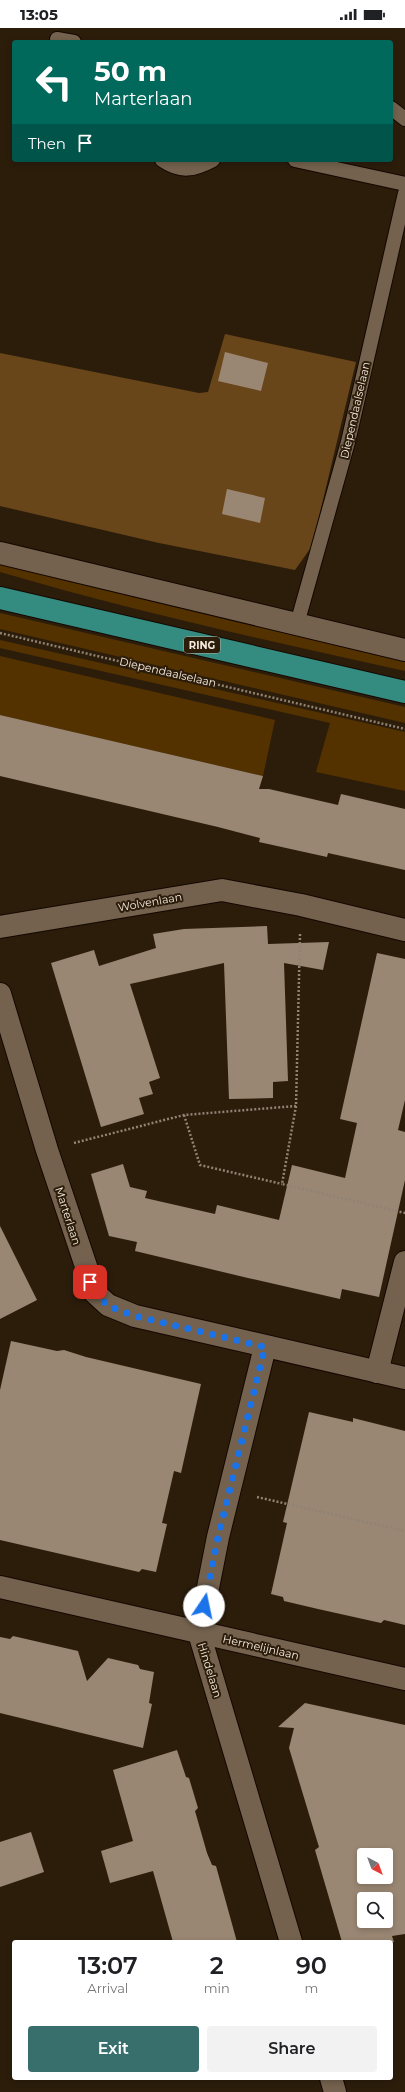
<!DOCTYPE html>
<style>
body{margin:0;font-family:Montserrat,sans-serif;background:#f2f2f2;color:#202124;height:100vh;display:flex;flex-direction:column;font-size:15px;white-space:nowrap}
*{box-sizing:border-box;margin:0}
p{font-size:13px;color:#757577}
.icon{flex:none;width:22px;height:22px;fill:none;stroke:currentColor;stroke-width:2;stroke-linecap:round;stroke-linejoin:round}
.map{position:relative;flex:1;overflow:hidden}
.details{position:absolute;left:12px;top:1912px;width:381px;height:140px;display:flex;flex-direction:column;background:#fff;border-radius:4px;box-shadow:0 2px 6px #0003}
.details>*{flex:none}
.guide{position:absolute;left:12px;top:12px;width:381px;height:122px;border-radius:4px;box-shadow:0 2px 6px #0003;background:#00695c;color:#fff;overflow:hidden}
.needle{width:26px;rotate:139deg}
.fabs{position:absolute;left:357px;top:1820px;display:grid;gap:8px}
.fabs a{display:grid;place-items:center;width:36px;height:36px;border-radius:4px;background:#fff;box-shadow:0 2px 6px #0003;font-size:20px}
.pin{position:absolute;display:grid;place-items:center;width:34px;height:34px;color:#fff;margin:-17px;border-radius:8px;box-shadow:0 2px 6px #0006}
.me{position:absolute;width:44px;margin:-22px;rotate:11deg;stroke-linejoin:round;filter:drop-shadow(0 0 3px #0008)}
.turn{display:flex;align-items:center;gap:14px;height:84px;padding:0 16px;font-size:18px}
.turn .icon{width:52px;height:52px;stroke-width:2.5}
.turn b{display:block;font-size:28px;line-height:34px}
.then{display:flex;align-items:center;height:38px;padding:0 16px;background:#0003;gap:8px;font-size:15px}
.eta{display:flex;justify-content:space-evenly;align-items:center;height:68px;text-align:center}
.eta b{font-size:24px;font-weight:600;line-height:28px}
.cta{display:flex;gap:8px;margin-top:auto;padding:8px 16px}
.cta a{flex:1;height:46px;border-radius:4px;background:#386f6d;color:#fff;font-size:16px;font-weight:600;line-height:46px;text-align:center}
.cta a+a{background:#f2f2f2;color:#202124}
.status{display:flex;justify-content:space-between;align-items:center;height:28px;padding:0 20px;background:#fff;direction:ltr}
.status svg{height:11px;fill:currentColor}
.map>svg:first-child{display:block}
.green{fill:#543200}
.forest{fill:#694619}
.building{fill:#9a8773;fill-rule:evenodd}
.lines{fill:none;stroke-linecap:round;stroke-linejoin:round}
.lane-casing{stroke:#140700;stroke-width:16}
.street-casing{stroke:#140700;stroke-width:24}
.primary-casing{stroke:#140700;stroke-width:24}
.path{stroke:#908374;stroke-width:2.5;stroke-dasharray:2 2;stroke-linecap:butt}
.lane{stroke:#74624e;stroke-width:14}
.street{stroke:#74624e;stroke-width:22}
.primary{stroke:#348b7f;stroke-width:22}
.route{stroke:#1a73e8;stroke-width:7;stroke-dasharray:0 12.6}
.labels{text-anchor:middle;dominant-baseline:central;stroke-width:4;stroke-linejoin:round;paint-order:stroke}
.shield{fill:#2c1d0b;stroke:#b9ac9f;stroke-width:1}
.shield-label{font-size:10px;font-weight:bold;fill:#f5eadf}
.street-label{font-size:11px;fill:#f5eadf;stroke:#2c1d0b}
</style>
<div class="status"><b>13:05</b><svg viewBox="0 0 49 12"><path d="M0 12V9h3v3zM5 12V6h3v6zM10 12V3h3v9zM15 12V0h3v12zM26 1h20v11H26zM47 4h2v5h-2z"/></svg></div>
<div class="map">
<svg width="405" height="2064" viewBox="0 0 405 2064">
<rect width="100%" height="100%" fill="#2c1d0b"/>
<g class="green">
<path d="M0,532L405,629V643C269,613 133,583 0,544Z"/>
<path d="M0,585L405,679V695L0,601Z"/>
<path d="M0,612L405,704V763L316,744L330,695L0,620Z"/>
<path d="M0,628L275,692L263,748L0,687Z"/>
</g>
<path class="forest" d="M225,306L356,334L312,518L295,542L159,515L0,478V325L199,365L208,364Z"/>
<g class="building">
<path d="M225,324L268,335L261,363L218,353Z"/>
<path d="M227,461L265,470L260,495L222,486Z"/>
<path d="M0,687L263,748L259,761H269L338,777L341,766L405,781V842L328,825L327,829L259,814L260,810L218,799L0,748Z"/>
<path d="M267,898L268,916L329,914L323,942L284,935L288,1053L273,1054V1070L229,1071L224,935L130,956L160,1050L149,1054L153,1066L139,1070L144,1086L101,1099L51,935L94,922L99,938L156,920L153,906L184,901Z"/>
<path d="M377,925L405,931V1072L398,1102L405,1104V1152L379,1269L342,1261L340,1271L248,1250L135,1223L137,1214L109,1208L91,1146L123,1136L130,1159L147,1163L145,1170L215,1186L217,1177L279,1192L292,1137L345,1150L357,1095L340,1091Z"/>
<path d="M0,1198L37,1272L0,1291Z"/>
<path d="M11,1313L57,1323L64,1322L86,1329L201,1356L181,1445L174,1443L162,1495L167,1496L156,1544L142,1541L139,1544L0,1512V1362Z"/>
<path d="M309,1384L353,1394V1390L405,1403V1597L384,1592L381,1595L318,1581L284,1573L283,1569L271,1566L287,1495L283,1494Z"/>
<path d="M13,1608L78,1623L87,1653L108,1630L138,1637L140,1641L154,1644L149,1675L152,1676L143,1720L0,1685V1609L10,1611Z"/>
<path d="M305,1675L405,1697V1906L392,1908L394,1914H342L315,1822L319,1819L315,1806L289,1720L294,1700L278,1699ZM364,1827H386V1849H364ZM364,1871H386V1893H364Z"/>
<path d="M177,1722L186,1749L189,1750L198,1780L195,1783L207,1825L212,1837L216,1838L237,1914H173L153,1843L110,1855L101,1823L133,1813L113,1742Z"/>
<path d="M31,1804L44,1844L0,1859V1814Z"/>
</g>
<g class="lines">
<g class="lane-casing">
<g id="lane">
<path d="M57,11L74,14"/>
<path d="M391,80L405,91"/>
<path d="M162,132C181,145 194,142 213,132"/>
<path d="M295,132L405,156"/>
<path d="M297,596L348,414L405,165"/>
</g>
</g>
<g class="street-casing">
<g id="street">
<path d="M0,525L405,622"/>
<path d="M0,899L222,862L301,877L405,902"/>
<path d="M0,966L47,1122L95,1265L108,1277L135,1288L405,1350"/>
<path d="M265,1319L218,1509L199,1605L291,1914"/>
<path d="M377,1344L405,1234"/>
<path d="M0,1559L405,1651"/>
<path d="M331,2050L335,2064"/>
</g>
</g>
<g class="primary-casing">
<path id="primary" d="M0,570L405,664"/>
</g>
<g class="path">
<path d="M0,605L405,701"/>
<path d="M300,906L296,1078L282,1156L405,1185"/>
<path d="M184,1087L200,1137L282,1156"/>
<path d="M74,1115L184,1087L296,1078"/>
<path d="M257,1469L405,1503"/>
</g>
<use href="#lane" class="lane"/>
<use href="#street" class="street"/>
<use href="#primary" class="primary"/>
</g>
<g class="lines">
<path class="route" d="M90,1254L95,1264L108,1278L135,1288L265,1319L218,1509L204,1578"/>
</g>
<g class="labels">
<rect class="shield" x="184" y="609" width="36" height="16" rx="3"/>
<g class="shield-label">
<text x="202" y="617">RING</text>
</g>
<g class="street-label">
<text transform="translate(355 382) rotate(-77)">Diependaalselaan</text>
<text transform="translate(168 644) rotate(13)">Diependaalselaan</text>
<text transform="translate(150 874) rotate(-10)">Wolvenlaan</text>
<text transform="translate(68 1188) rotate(72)">Marterlaan</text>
<text transform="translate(261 1619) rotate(13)">Hermelijnlaan</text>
<text transform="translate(210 1642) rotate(73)">Hindelaan</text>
</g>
</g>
</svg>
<div class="fabs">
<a><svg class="needle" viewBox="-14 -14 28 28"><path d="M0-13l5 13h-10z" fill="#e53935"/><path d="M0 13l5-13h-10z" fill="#757577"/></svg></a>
<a><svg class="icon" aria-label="search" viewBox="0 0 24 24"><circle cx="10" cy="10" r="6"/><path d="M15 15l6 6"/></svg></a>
</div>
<div class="pin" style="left:90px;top:1254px;background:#d93025"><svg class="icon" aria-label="arrive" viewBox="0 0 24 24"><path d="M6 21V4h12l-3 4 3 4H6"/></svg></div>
<svg class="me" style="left:204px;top:1578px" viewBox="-20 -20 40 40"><circle r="19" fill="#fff"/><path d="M0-13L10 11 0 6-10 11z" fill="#1a73e8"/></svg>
<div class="guide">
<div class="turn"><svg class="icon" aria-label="left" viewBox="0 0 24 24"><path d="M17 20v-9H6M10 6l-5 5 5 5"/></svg><div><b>50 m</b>Marterlaan</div></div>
<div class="then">Then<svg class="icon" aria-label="arrive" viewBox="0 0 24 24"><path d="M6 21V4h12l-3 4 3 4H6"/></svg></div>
</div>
<section class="details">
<div class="eta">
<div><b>13:07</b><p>Arrival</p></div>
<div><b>2</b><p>min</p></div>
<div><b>90</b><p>m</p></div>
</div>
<div class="cta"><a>Exit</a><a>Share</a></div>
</section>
</div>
